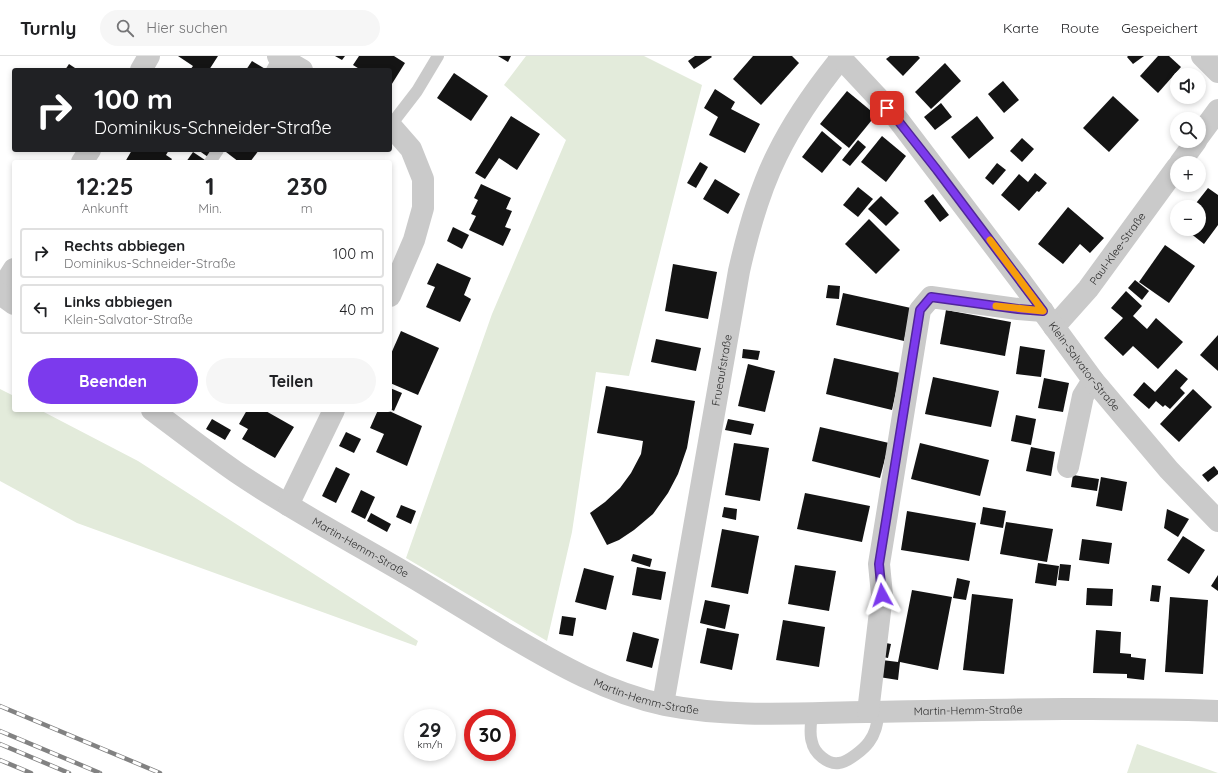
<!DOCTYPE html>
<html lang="de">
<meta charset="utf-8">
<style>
body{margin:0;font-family:Quicksand,sans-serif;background:#f6f6f6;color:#202124;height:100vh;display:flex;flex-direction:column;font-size:15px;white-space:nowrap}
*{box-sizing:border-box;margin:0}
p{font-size:13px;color:#757577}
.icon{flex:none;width:22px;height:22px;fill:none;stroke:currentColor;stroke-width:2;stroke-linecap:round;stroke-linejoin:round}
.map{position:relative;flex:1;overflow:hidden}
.sheet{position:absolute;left:12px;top:104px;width:380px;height:252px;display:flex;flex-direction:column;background:#fff;border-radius:4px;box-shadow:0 2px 6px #0003}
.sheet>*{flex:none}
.top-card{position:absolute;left:12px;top:12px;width:380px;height:84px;border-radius:4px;box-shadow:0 2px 6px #0003;background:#202124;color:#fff;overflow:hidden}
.fabs{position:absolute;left:1170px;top:12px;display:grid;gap:8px}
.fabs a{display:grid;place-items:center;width:36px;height:36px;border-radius:50%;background:#fff;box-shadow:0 2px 6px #0003;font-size:20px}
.speed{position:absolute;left:404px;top:653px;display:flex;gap:8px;font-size:20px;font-weight:700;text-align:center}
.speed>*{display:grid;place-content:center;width:52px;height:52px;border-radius:50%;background:#fff;box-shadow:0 2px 6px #0003;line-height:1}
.speed small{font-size:10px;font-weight:400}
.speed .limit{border:6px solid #d22;background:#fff;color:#111}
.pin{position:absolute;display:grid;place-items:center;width:34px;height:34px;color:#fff;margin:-17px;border-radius:8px;box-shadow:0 2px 6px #0006}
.me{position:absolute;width:44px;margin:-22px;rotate:355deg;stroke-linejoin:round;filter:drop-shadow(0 0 3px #0008)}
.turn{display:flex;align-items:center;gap:14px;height:84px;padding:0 16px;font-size:18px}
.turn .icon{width:52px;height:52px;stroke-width:2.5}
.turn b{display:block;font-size:28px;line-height:34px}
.eta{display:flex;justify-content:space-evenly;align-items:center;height:68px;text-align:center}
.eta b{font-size:24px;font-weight:800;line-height:28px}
.primary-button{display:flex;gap:8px;margin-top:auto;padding:8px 16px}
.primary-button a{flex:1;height:46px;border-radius:24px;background:#7c3aed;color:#fff;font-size:16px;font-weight:800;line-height:46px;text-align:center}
.primary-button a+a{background:#f6f6f6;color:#202124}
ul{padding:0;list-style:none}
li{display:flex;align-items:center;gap:12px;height:50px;margin:0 8px 6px;padding:0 8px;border:2px solid #e0e0e0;border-radius:4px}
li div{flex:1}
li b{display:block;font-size:15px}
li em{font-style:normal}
header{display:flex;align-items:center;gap:24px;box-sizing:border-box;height:56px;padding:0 20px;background:#fff;border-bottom:1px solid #e0e0e0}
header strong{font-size:19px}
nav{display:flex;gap:22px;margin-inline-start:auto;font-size:14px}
.search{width:280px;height:36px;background:#f6f6f6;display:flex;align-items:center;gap:10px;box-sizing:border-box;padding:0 14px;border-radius:22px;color:#757577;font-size:15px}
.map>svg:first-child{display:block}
.green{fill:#e3ebdb}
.building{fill:#141414}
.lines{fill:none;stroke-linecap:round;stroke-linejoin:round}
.service{stroke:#cacaca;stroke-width:12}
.minor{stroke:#cacaca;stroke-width:22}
.tertiary{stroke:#cacaca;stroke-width:22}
.rail-casing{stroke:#828282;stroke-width:4.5}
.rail{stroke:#fff;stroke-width:3;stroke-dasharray:9;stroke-linecap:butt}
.route-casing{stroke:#51269a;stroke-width:10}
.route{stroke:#7c3aed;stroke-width:7}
.slow{stroke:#f59e0b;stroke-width:7}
.labels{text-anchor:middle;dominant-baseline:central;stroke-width:4;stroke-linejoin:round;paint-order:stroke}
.street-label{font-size:11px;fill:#2d2d2d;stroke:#fff}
</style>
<header>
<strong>Turnly</strong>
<div class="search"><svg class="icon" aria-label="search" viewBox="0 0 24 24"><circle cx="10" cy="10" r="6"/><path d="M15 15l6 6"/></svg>Hier suchen</div>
<nav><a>Karte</a><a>Route</a><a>Gespeichert</a></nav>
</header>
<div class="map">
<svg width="1218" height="717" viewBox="0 0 1218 717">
<rect width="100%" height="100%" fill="#fff"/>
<g class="green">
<path d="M526,0H644L702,29L629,320L596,316L572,476L547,585L406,502L492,258L566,84L504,29Z"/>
<path d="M0,333L14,340V354H40L138,405L418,585L416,590L77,467L0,425Z"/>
<path d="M1137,688L1218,717H1127Z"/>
</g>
<g class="building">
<path d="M178,0H218L209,14H190L193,10Z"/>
<path d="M335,0H345L342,4Z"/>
<path d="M359,0H394L405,7L390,31V14H361L353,9Z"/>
<path d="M498,0H511L508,6Z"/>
<path d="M695,0H711L712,1L694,13L688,5Z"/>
<path d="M753,0H792L799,7L761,49L733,23Z"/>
<path d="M890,0H918L920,2L903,20L886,3Z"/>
<path d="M1128,0H1144L1133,8L1127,1Z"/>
<path d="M1158,0H1169L1181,11L1158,37L1140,20Z"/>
<path d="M252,5L267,14H246Z"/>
<path d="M945,7L961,25L931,53L915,36Z"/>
<path d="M69,8L78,14H65Z"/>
<path d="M454,17L488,40L471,65L437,42Z"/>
<path d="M1003,25L1019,44L1004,57L988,38Z"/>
<path d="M715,33L735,46L731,53L760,68L745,97L709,79L718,61L704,52Z"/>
<path d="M847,35L876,59L849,92L820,68Z"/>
<path d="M1113,40L1139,64L1109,96L1083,72Z"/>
<path d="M941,47L952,61L935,74L924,61Z"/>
<path d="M511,60L540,78L517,114L499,102L485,123L475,117Z"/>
<path d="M977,60L994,82L969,103L951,81Z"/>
<path d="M822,75L842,92L822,117L802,101Z"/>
<path d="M882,80L906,100L886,126L861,106Z"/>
<path d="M1022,82L1034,93L1022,106L1010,95Z"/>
<path d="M858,84L866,91L850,110L842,104Z"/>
<path d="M132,94H169L166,99L172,103L170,106H125Z"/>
<path d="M198,94H213L208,101Z"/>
<path d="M227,94H259L250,106H239L226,96Z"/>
<path d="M193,96L208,106H186Z"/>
<path d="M700,106L708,111L696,132L687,127Z"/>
<path d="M997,107L1006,114L993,129L985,122Z"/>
<path d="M1035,117L1047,127L1039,136L1037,135L1019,155L1001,139L1019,118L1028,126Z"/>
<path d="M715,123L740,138L728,158L703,143Z"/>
<path d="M481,128L511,142L506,153L512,155L505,171L511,173L503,190L469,174L476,160L471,158L478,144L474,142Z"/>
<path d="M858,131L873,143L858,161L843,149Z"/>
<path d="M1208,132L1218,139V169L1204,188L1185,173H1199V151H1193Z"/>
<path d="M933,138L949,159L940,166L924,145Z"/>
<path d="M881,140L899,157L886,170L868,153Z"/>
<path d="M1068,151L1104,182L1090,197L1080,188L1063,208L1038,188Z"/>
<path d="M869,163L900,194L876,218L845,188Z"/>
<path d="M453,171L469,179L462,193L447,185Z"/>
<path d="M1165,189L1195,210L1169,247L1139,226Z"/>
<path d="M437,207L471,222L464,239L471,243L460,266L426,251L435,231L427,228Z"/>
<path d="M673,208L717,216L708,263L665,255Z"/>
<path d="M1135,224L1149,235L1142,244L1128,232Z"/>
<path d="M828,229L840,230L839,243L826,242Z"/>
<path d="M1126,235L1142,250L1133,260L1147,273L1156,262L1183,286L1158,313L1133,290L1123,300L1104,282L1123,262L1111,252Z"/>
<path d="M843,237L911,252L904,285L836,269Z"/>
<path d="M946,254L1011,266L1005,300L940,288Z"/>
<path d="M401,275L439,292L418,339L390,327V300Z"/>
<path d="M1218,279V315L1200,299Z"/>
<path d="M656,283L701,292L696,315L651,306Z"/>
<path d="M1020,290L1045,294L1041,321L1016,318Z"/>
<path d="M743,293L760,295L758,304L742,302Z"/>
<path d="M834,302L900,317L892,354L826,338Z"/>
<path d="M748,308L775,315L765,356L738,350Z"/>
<path d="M1176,313L1188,323L1180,332L1185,337L1170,353L1165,349L1163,351L1156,345L1149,353L1133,339L1144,326L1155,336Z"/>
<path d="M933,321L999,335L991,371L925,358Z"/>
<path d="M1044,322L1069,327L1063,356L1038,352Z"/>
<path d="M606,330L695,345L687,392L678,418L668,437L653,458L634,474L619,484L607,489L590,457L605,446L620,432L631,417L641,398L643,385L597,377Z"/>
<path d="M390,332L402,337L394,355L390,353Z"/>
<path d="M1193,333L1212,351L1179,386L1160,368Z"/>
<path d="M247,354H264L294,371L275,402L242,383L248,373L239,368Z"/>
<path d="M378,354H387L422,370L407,410L376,396L384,378L370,372Z"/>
<path d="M1016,359L1036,363L1031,389L1011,385Z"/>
<path d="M212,363L231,374L225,384L206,373Z"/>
<path d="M728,363L754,368L751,379L725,374Z"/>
<path d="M820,371L889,387L880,422L812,405Z"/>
<path d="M346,376L361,383L354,397L339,390Z"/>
<path d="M734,387L769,392L760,445L725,439Z"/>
<path d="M920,387L989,404L980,440L911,423Z"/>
<path d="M1031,391L1055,396L1051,420L1026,415Z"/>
<path d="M1214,410L1218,415V418L1208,426L1202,419Z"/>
<path d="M336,411L350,418L336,447L322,440Z"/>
<path d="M1073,419L1099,423L1097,435L1071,431Z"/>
<path d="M1101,421L1127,426L1122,455L1096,450Z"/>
<path d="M361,434L375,441L365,463L351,456Z"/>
<path d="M805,437L870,450L862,486L797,473Z"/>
<path d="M401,449L416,455L411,468L396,461Z"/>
<path d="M724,451L737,453L736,464L722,461Z"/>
<path d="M983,451L1006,455L1003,472L980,468Z"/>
<path d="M1167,453L1189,463L1178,481L1164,472Z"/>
<path d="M907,455L976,467L969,505L901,494Z"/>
<path d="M371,457L391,468L387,476L367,465Z"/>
<path d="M1006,466L1053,473L1047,506L1000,498Z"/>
<path d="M722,473L759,480L748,538L711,531Z"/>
<path d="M1183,480L1205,494L1189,518L1167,504Z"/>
<path d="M1082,483L1112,487L1109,508L1079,504Z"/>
<path d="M633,498L652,503L650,511L631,505Z"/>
<path d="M1038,507L1059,510L1056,530L1035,527Z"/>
<path d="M1060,508L1071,509L1069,525L1058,524Z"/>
<path d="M795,509L836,515L829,555L788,548Z"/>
<path d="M637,511L666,516L661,544L632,539Z"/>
<path d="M584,512L614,520L606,554L575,546Z"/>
<path d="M1218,519V535L1211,530Z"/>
<path d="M957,522L970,525L966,544L953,542Z"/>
<path d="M1152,529L1161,530L1159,546L1150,545Z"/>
<path d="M1087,532L1113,533L1112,550L1086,549Z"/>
<path d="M912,534L952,541L938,614L900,606L898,624L879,621L882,604L898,606Z"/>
<path d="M972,538L1013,543L1004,618L963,614Z"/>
<path d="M1170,541L1208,544L1203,618L1165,616Z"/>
<path d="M705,544L730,549L725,573L700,567Z"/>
<path d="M562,560L576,562L573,580L559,578Z"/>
<path d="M783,564L825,571L819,611L776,604Z"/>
<path d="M707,572L739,578L732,614L700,607Z"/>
<path d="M1096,574L1121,576L1120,597L1131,598V601L1146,603L1144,624L1127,622V618L1093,617Z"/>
<path d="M633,576L659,583L652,612L626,605Z"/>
<path d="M881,586L891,588L888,602L878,600Z"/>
</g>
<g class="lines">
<g class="service">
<path d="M272,14L279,1"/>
<path d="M390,70L417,35L438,0"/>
<path d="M210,106L218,94"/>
<path d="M812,658C811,667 809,678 812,686C814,697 828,709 839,707C848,706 864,693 869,686C876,677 877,667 879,656"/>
</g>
<g class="minor">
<path d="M278,0L302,14"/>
<path d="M1202,0L1218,16"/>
<path d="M141,14L149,0"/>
<path d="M390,69L411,93L423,123V152L414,184L390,240"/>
<path d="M1199,80L1218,54"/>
<path d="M82,106L90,94"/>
<path d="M1180,107L1196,85"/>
<path d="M0,235L14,213"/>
<path d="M0,238L14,248"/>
<path id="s1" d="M1054,271L1088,233L1177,111"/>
<path id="s2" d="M152,354C180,375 207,396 236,416C296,457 361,490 424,528C452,545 480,562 508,579C557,608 608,637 665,649C731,662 799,657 866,656C983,654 1101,651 1218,655"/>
<path d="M1068,411L1083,340L1093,324"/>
<path d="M288,449L334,354"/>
<path id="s3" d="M663,648L739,215C748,175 759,135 777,99C794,64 816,33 841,2"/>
<path d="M868,656L882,539L879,508L920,254L931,241L1018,253L1043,255"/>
</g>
<path class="tertiary" id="s4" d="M839,0L896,61L1019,223L1093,324L1169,414L1218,465"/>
<g class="rail-casing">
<g id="rail">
<path d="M0,650L160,717"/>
<path d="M0,675L100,717"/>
<path d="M0,688L69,717"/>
<path d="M0,704L31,717"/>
</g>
</g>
<use href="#rail" class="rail"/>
</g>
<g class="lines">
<g class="route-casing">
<path id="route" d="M882,539L879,508L920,254L931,241L1018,253L1043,255L937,114L896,62L887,52"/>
</g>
<use href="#route" class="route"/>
<path class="slow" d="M990,184L1043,255L996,250"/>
</g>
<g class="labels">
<g class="street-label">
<text stroke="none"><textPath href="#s1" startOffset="101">Paul-Klee-Straße</textPath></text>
<text stroke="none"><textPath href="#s4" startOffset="396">Klein-Salvator-Straße</textPath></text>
<text stroke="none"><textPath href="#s3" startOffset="339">Frueaufstraße</textPath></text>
<text stroke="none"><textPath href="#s2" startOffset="250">Martin-Hemm-Straße</textPath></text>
<text stroke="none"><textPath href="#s2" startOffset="574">Martin-Hemm-Straße</textPath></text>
<text stroke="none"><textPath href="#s2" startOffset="898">Martin-Hemm-Straße</textPath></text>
</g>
</g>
</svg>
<div class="fabs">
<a><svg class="icon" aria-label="sound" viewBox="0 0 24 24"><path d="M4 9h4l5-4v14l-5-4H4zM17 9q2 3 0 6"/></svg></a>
<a><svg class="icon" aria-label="search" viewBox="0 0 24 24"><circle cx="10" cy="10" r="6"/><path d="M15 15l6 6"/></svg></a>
<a>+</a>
<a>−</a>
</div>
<div class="speed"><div>29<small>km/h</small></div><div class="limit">30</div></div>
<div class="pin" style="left:887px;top:52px;background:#d93025"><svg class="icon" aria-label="arrive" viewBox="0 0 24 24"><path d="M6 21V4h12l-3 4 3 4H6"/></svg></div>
<svg class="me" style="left:882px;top:539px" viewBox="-20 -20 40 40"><path d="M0-17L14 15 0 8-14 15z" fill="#7c3aed" stroke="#fff" stroke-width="4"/></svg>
<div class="top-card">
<div class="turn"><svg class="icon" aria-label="right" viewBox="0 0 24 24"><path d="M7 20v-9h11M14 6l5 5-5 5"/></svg><div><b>100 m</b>Dominikus-Schneider-Straße</div></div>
</div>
<section class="sheet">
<div class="eta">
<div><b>12:25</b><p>Ankunft</p></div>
<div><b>1</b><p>Min.</p></div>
<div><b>230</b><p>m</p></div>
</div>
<ul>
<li><svg class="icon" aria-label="right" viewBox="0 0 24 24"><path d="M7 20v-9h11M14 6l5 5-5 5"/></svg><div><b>Rechts abbiegen</b><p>Dominikus-Schneider-Straße</p></div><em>100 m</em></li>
<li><svg class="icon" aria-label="left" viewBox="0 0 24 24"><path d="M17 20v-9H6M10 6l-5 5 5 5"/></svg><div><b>Links abbiegen</b><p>Klein-Salvator-Straße</p></div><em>40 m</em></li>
</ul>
<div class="primary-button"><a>Beenden</a><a>Teilen</a></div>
</section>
</div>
